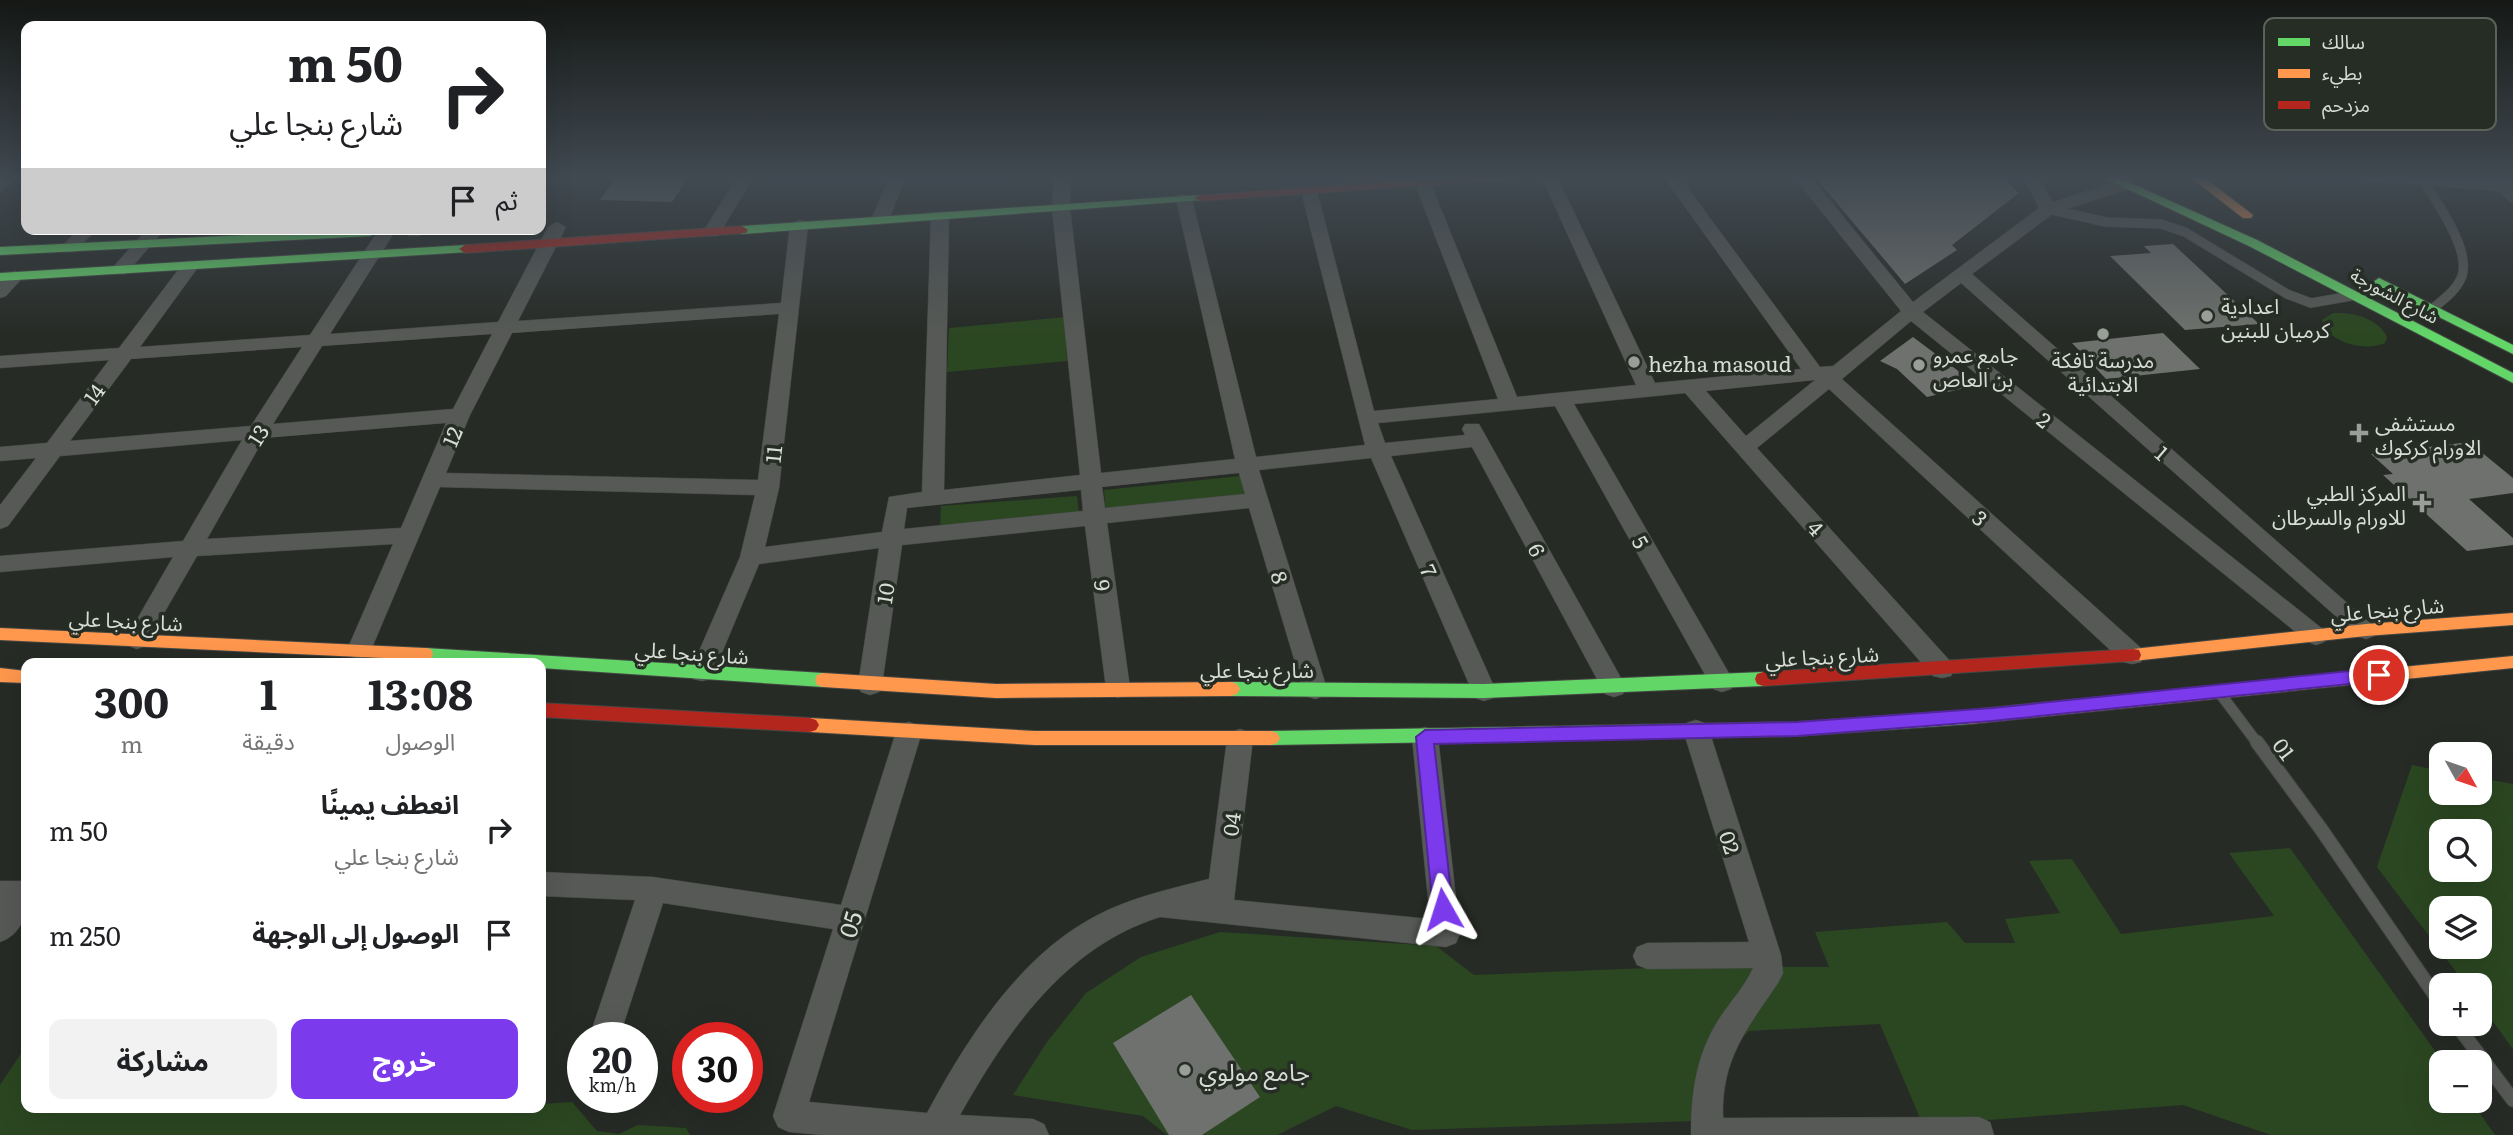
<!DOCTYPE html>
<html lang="ar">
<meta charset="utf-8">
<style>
body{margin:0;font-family:Literata,"Noto Sans Arabic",serif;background:#f2f2f2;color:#202124;direction:rtl;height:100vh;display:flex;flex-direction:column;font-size:26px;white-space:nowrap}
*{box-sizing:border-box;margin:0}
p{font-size:23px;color:#757577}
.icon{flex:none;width:38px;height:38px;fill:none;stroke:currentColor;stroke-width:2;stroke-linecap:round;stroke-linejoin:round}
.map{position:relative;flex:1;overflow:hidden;direction:ltr}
.side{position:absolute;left:21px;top:658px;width:525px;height:455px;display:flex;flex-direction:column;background:#fff;border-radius:14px;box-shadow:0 7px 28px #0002;direction:rtl}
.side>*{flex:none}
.guide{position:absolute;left:21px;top:21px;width:525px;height:214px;border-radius:14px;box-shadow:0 7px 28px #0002;direction:rtl;background:#fff;color:#202124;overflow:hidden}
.needle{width:46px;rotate:130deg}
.controls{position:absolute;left:2429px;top:742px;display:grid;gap:14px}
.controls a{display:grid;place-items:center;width:63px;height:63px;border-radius:14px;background:#fff;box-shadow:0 7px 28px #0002;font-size:35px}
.speed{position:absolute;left:567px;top:1022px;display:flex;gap:14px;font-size:35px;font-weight:700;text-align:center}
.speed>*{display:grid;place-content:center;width:91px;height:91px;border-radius:50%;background:#fff;box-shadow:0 7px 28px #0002;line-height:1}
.speed small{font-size:18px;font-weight:400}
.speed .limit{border:10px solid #d22;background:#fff;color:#111}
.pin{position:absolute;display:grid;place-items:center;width:60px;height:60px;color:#fff;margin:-30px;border:4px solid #fff;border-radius:50%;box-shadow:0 2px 7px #0007}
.me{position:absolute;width:77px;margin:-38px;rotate:354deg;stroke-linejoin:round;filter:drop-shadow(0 0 5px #0008)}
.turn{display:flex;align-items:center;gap:24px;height:147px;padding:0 28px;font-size:32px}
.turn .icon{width:91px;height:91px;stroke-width:2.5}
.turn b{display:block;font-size:49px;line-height:60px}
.then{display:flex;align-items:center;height:66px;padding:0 28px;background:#0003;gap:14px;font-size:26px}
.eta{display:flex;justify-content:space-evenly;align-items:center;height:119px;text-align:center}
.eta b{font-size:42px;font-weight:700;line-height:49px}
.primary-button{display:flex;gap:14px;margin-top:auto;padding:14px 28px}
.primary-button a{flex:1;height:80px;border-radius:14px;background:#7c3aed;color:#fff;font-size:28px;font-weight:700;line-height:80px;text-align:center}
.primary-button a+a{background:#f2f2f2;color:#202124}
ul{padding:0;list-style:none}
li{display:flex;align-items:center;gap:21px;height:105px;padding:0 28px}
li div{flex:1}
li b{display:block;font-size:26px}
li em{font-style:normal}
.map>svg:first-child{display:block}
.green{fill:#2b4721;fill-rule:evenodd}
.building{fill:#6e716d}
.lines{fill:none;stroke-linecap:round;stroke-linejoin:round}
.lane-far2-casing{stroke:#444743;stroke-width:10}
.lane-far1-casing{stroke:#444743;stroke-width:12}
.lane-casing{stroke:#444743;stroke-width:15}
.street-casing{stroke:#444743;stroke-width:1}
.fast-casing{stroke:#444743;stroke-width:2}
.slow-casing{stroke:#444743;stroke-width:2}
.jam-casing{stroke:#444743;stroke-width:2}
.lane-far2{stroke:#565955;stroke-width:9}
.lane-far1{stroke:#565955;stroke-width:10}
.lane{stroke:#565955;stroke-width:13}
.street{fill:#565955;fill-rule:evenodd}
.fast{fill:#63d668;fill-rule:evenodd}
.slow{fill:#ff974d;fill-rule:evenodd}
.jam{fill:#b3261e;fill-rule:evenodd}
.route{fill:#7c3aed;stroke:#51269a;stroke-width:2}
.poi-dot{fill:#9a9e98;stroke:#262d24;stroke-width:2.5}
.labels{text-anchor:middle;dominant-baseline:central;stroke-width:7;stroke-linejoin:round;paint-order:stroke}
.far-street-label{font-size:18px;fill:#d8dcd6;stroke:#262d24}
.poi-label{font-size:21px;fill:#d8dcd6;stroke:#262d24;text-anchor:start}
.street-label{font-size:21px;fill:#d8dcd6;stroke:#262d24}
.near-street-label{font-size:24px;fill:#d8dcd6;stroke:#262d24}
.near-poi-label{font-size:24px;fill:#d8dcd6;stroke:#262d24;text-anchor:start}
.key{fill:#262d24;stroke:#5b6259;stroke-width:2}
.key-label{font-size:19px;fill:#d8dcd6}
</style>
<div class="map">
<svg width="2513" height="1135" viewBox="0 0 2513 1135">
<rect width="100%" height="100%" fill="#272b26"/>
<g class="green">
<path d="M2333,313C2353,312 2378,318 2387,337L2385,343C2366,352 2327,343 2322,320Z"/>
<path d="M1065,317L1067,361L947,372L949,328Z"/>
<path d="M1241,476L1245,494L1106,511L1104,490Z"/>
<path d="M1077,496L1079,513L940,527L941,506Z"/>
<path d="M2412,765L2441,771V793H2480V778L2513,784V1049L2480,1004V985H2466L2377,867ZM2441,831H2480V870H2441ZM2480,908V947H2441V908Z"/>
<path d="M2290,848L2443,1062L2441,1101H2471L2495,1135H2271L2183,1105L1923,1125L1880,1024L1749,1031C1717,1064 1713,1075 1725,1120L1412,1130L1336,1106L1277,1135H1167L1143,1116L1013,1095L1047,1042L1086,993L1141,957L1220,932L1436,946L1474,975L1674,967H1829L1815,932L1947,922L1965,943H2015L2005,919L2060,913L2029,861L2072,859L2121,934L2274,916L2229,853Z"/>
<path d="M26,1046V1108H541V1104L572,1102L597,1131L619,1134L638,1125L686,1128L690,1135H0V1085Z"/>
</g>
<g class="building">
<path d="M617,176H689L672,202L600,200Z"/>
<path d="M1814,176H2000L2019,193L1952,245L1957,250L1905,284Z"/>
<path d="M2173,244L2259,324L2185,330L2110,256L2151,253L2144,246Z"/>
<path d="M2163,333L2200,369L2106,379L2072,343Z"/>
<path d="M1913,337L1977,385L1927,397L1897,369L1880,361Z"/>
<path d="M2469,442L2513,478V493L2469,499L2513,538V545L2467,551L2383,475L2393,474L2371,454Z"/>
<path d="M1191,995L1260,1097L1202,1135H1169L1113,1043Z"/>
</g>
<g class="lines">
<g class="lane-far2-casing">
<g id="lane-far2">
<path d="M2423,179C2436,202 2471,249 2462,276C2457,290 2443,300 2432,309"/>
<path d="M2499,185L2513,198"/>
<path d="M2048,209L2106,222L2161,224L2185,232L2287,294L2311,303L2351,296"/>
</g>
</g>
<g class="lane-far1-casing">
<path id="lane-far1" d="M2222,696L2258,744"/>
</g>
<g class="lane-casing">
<g id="lane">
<path d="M2257,742L2321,829L2441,1004"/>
<path d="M2456,1024L2513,1100"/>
</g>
</g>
<g class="street-casing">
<g id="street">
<path d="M3,176H21L0,192V179Z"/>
<path d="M738,176H754L718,236H706L703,232Z"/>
<path d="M890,176H906L889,220L880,225L874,224L871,220Z"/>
<path d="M1054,176H1070V208L1101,473L1235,459L1176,199L1178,195L1184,194L1192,199L1256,457L1365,445L1301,191L1303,187H1315L1317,191L1374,411L1498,399L1415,184L1417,180L1423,179L1431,184L1517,397L1636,385L1541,176H1557L1655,383L1801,369L1663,176H1679L1820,367L1833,366L1901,311L1793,176H1810L1913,302L2039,208L2022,176H2038L2053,202L2121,180H2133V188L2054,213L1972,274L2378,630L2374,636L2366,639L2358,636L1961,283L1923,312L2324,630L2328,636L2324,642L2316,645L2308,642L1911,321L1842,379L2141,648L2144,655L2141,662L2132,664L2123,662L1829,389L1757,448L1951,662L1954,669L1951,676L1942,678L1933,676L1685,393L1574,404L1734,682L1731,689L1722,692L1713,689L1555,406L1378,423L1385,443L1465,435L1462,429L1465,424H1479L1626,687L1623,694L1614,697L1605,694L1472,447L1391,456L1496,691L1493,698L1484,701L1475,698L1472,691L1371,458L1259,470L1327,689L1324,696L1315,699L1306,696L1303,689L1249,508L1107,523L1130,688L1127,695L1118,698L1109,695L1106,688L1085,526L902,545L882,685L879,692L870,695L861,692L858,685L879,548L759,564L711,679L702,681L693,679L690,672L740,557L755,495L440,487L371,650L368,656L359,659L350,656L347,650L393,544L197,556L145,646L137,649L129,646L125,640L173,557L0,572V556L183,541L242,440L60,456L8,526L0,529V505L36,458L0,461V447L47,443L109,360L0,368V356L119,348L184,262L190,261L199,266L140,347L310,335L379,229H391L394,233L330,334L498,322L548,227L557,222L566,227L518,321L781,303L790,225L799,220L805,221L808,225L779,488L765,547L882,532L889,497L922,492L931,216L934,212H946L949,216L944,490L1080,475L1052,208ZM779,314L758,480L446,473L470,415L512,333ZM492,334L453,409L273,424L322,346ZM302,347L251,426L70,441L131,359ZM1815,380L1746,436L1706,391ZM446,423L401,528L207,539L264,438ZM1239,473L1245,494L1105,508L1102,487ZM1081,490L1083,511L904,529L907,508Z"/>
<path d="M2360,176H2433L2513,182V192L2368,181Z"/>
<path d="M79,229H97L75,252H63L60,248Z"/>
<path d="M147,229H165L126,274H114L111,270L114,266Z"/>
<path d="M407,229H425L420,236H408Z"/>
<path d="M15,271L24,276L6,296L0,298V281Z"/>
<path d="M1696,720L1705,723L1709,730L1781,955L1783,973L1778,983C1747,1029 1721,1059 1723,1118L1979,1117L1990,1122L1994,1135H1691C1691,1093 1696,1055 1719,1019C1730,1002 1745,986 1753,968L1647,969L1637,965L1633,956L1637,947L1647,943L1749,942L1683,730L1687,723Z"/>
<path d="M909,722L918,725L922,732L809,1102L927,1113C966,1041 1017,959 1092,918C1128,898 1170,889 1209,879L1227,739L1231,732L1240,729L1249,732L1253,739L1234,900L1430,919L1412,737L1416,730L1425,727L1434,730L1438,737L1460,934L1456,943L1446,947L1160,917C1064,947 1007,1032 960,1115L1033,1119L1044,1124L1049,1135H823L789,1132L778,1127L773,1116L833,929L663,903L619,1038H589L635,900L541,896V872L653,877L841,905L896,732L900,725Z"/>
<path d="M0,881H26C26,906 28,932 0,942Z"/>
</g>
</g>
<g class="fast-casing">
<g id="fast">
<path d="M2100,176H2115L2257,240L2513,373V383L2249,246Z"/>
<path d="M1200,195L1206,198L1204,200L742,234L736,230L742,226Z"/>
<path d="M367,229L373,233L371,236L0,255V247Z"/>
<path d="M465,245L471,249L469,252L0,281V273Z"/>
<path d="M2379,278L2513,345V354L2375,285L2373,282Z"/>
<path d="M425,648L823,673L829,675L831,680L829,685L823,687L541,668V663L425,660L419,659L417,654L419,649Z"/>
<path d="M1763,672L1769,674L1771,679L1769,684L1763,686L1484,698L1231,696L1225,694L1222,689L1225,684L1231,682L1484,684Z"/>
<path d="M1969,710L1975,712L1978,717L1975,722L1969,724L1797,736L1271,745L1265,743L1262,738L1265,733L1271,731L1797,722Z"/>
</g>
</g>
<g class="slow-casing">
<g id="slow">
<path d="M2189,176H2202L2253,215L2251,218H2243Z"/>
<path d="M2513,613V625L2366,636L2133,661L2127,660L2125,655L2127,650L2133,649L2366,624Z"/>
<path d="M0,628L425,648L431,649L433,654L431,659L425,660L0,640Z"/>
<path d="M2513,656V668L1969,724L1963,722L1960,717L1963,712L1969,710Z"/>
<path d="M0,668L26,671V683L0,682Z"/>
<path d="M823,673L996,684L1231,682L1237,684L1240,689L1237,694L1231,696L996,698L823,687L817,685L815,680L817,675Z"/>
<path d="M810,718L1035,731H1271L1277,733L1280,738L1277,743L1271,745H1035L810,732L804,730L801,725L804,720Z"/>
</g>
</g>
<g class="jam-casing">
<g id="jam">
<path d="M1471,176H1526L1520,179L1200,201L1194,198L1200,195Z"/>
<path d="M742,226L748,230L746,233L465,253L459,249L465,245Z"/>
<path d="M2133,649L2139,650L2141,655L2139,660L2133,661L1763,686L1757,684L1755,679L1757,674L1763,672Z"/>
<path d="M541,703L810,718L816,720L819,725L816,730L810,732L541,717Z"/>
</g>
</g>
<use href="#lane-far2" class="lane-far2"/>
<use href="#lane-far1" class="lane-far1"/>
<use href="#lane" class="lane"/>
<use href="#street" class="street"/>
<use href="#fast" class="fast"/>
<use href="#slow" class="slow"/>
<use href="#jam" class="jam"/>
</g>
<linearGradient id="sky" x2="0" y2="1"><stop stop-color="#151815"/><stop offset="0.53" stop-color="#414a52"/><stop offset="1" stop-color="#414a52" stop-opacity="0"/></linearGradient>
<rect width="2513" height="335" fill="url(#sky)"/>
<path class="route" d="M2379,668L2388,675L2379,681L1992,721L1797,736L1434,744L1453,909L1450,915L1443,918L1436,915L1433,909L1416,737L1425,730L1797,722L1992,708Z"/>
<g class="poi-dot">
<circle cx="2207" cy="316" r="7"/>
<circle cx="2103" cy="334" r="7"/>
<circle cx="1634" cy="362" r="7"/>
<circle cx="1919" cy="365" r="7"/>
<path d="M2355.5 422.5h7v7h7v7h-7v7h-7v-7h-7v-7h7z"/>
<path d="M2418.5 492.5h7v7h7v7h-7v7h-7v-7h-7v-7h7z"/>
<circle cx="1185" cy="1070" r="7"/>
</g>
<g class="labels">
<g class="far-street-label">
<text transform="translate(2395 295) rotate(28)">شارع الشورجة</text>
</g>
<g class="poi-label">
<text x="2221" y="304">اعدادية<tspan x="2221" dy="24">كرميان للبنين</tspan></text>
<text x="1933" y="353">جامع عمرو<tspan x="1933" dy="24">بن العاص</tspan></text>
<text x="2103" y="358" text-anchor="middle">مدرسة تافكة<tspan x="2103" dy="24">الابتدائية</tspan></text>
<text x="1648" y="362">hezha masoud</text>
<text x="2375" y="421">مستشفى<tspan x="2375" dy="24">الاورام كركوك</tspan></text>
<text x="2406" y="491" text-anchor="end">المركز الطبي<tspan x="2406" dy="24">للاورام والسرطان</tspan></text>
</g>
<g class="street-label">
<text transform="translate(93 393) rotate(-54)">14</text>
<text transform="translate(2045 419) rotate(39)">2</text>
<text transform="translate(257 434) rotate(-58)">13</text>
<text transform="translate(451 436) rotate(-67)">12</text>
<text transform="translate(2163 452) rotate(41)">1</text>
<text transform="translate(772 454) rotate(-84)">11</text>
<text transform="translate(1981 517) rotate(42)">3</text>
<text transform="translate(1817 527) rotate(48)">4</text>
<text transform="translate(1642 541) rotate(60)">5</text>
<text transform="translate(1538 549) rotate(61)">6</text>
<text transform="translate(1430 570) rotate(66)">7</text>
<text transform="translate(1281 577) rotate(73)">8</text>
<text transform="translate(1104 585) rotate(82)">9</text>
<text transform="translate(884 593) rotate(-81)">10</text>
<text transform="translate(2387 608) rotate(-5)">شارع بنجا علي</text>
<text transform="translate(126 619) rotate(3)">شارع بنجا علي</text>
<text transform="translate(692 651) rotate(4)">شارع بنجا علي</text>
<text transform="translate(1822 655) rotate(-3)">شارع بنجا علي</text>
<text x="1257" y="668">شارع بنجا علي</text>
<text transform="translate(2285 748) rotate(53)">01</text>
<text transform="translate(1230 824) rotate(-83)">04</text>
<text transform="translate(1731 842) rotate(72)">02</text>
</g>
<g class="near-street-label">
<text transform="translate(849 924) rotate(-73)">05</text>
</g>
<g class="near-poi-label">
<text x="1199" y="1070">جامع مولوي</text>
</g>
</g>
<rect x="2264" y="18" width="232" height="112" rx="10" class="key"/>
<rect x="2278" y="38" width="32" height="8" fill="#63d668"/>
<rect x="2278" y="69" width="32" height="9" fill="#ff974d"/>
<rect x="2278" y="101" width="32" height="8" fill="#b3261e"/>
<g class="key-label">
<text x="2322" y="49">سالك</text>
<text x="2322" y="80">بطيء</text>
<text x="2322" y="112">مزدحم</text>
</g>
</svg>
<div class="controls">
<a><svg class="needle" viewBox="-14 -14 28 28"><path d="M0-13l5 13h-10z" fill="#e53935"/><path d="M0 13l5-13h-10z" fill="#757577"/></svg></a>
<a><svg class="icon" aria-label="search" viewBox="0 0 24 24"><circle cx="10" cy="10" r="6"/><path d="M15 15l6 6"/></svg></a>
<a><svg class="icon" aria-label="layers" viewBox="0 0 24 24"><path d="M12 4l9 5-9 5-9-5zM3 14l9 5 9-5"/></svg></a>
<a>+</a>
<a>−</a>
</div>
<div class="speed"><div>20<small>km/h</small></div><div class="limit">30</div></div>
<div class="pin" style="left:2379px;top:675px;background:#d93025"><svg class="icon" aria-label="arrive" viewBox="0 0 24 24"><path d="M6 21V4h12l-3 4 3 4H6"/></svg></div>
<svg class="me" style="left:1443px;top:909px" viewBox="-20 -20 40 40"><path d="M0-17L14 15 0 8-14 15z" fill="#7c3aed" stroke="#fff" stroke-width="4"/></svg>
<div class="guide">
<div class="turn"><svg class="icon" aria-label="right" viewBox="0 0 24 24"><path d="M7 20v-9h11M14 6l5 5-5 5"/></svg><div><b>50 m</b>شارع بنجا علي</div></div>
<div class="then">ثم<svg class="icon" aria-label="arrive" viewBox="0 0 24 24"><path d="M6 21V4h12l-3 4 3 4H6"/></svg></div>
</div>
<section class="side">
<div class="eta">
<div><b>13:08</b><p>الوصول</p></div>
<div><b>1</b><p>دقيقة</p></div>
<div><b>300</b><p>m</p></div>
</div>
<ul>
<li><svg class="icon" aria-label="right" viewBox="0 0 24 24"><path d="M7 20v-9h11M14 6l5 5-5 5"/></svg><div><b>انعطف يمينًا</b><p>شارع بنجا علي</p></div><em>50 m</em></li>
<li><svg class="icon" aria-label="arrive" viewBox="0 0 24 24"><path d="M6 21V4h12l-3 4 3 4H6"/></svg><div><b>الوصول إلى الوجهة</b></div><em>250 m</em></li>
</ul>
<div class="primary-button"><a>خروج</a><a>مشاركة</a></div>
</section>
</div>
